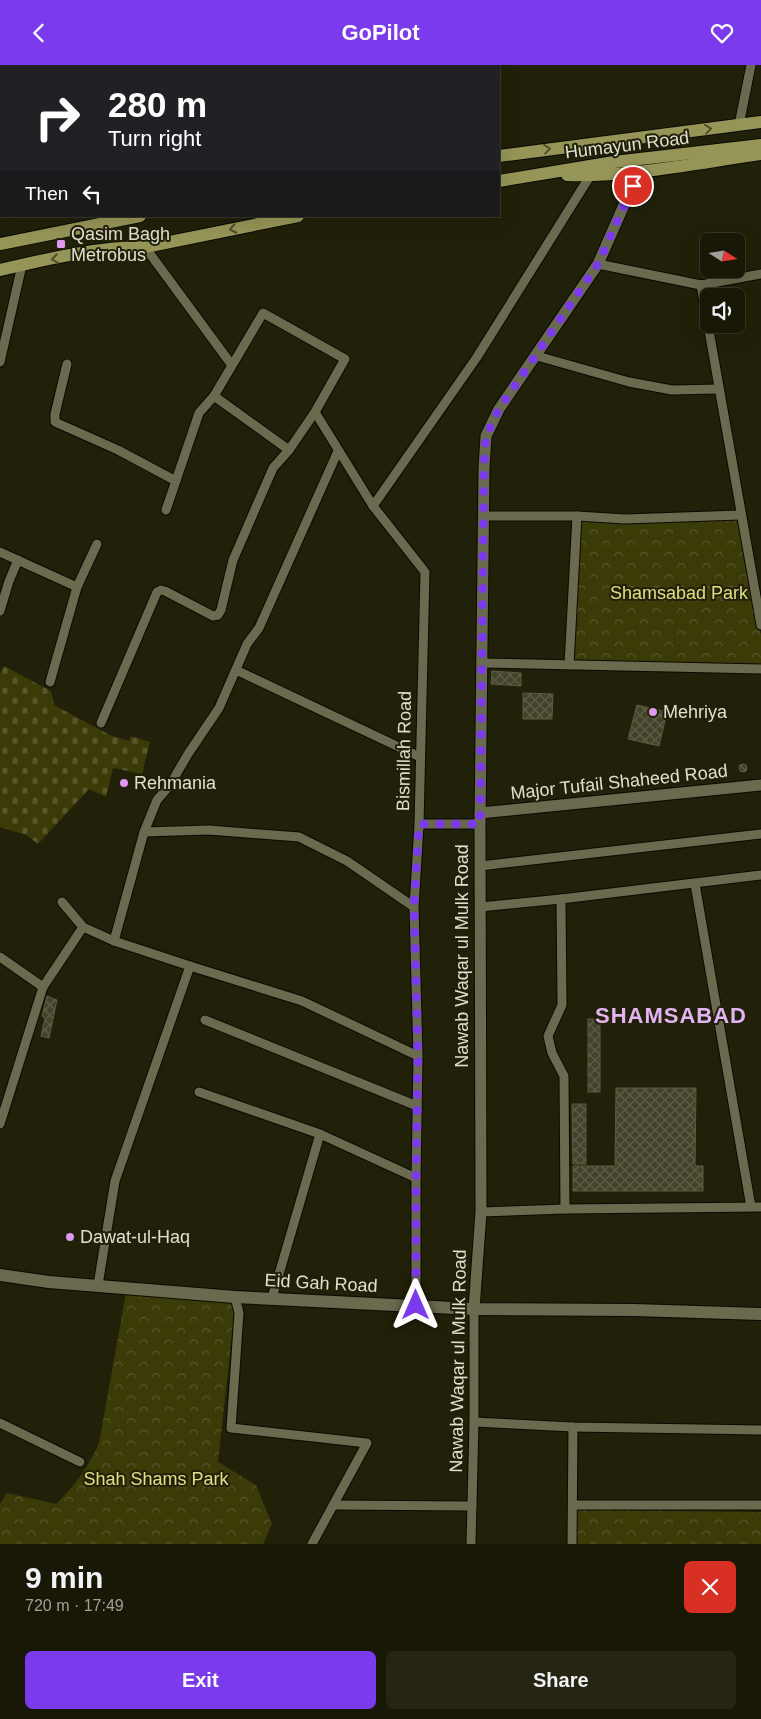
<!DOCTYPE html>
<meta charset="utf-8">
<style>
body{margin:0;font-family:Helvetica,sans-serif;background:#262514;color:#f1f3f6;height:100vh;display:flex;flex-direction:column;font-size:19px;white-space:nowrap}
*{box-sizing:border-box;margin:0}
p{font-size:16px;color:#9fa09b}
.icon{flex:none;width:28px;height:28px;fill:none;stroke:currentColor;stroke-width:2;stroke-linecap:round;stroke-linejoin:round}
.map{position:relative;height:1479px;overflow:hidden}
.side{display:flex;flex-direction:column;background:#191806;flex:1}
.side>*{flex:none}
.top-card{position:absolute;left:0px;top:0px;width:500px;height:152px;box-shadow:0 5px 20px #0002,0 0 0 1px #373728;background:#202124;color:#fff;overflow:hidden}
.needle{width:32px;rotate:102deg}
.fabs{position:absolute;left:700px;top:168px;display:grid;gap:10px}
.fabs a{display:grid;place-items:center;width:45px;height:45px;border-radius:8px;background:#191806;box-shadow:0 5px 20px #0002,0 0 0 1px #373728;font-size:25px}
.pin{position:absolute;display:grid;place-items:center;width:42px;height:42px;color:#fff;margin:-21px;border:2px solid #fff;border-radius:50%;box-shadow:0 1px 5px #0007}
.me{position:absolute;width:55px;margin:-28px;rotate:0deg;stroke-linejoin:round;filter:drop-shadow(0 0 4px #0008)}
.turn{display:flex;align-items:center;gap:18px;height:105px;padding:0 25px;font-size:22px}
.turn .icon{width:65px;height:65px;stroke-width:2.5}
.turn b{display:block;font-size:35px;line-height:42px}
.then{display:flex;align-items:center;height:48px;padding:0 25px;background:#0003;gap:10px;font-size:19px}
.round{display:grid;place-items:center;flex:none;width:52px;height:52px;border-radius:8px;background:#262514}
.overview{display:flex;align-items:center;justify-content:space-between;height:85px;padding:0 25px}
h1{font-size:30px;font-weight:800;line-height:38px}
.cta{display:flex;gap:10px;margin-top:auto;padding:10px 25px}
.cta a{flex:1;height:58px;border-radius:8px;background:#7c3aed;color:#fff;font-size:20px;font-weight:800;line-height:58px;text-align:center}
.cta a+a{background:#262514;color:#f1f3f6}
header{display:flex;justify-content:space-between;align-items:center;height:65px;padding:0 25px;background:#7c3aed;color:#fff;font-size:22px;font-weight:800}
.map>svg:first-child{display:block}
.cemetery{fill:url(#cemetery-stones)}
.park{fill:url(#park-crowns)}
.building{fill:url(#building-cross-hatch);stroke:#5b5b41}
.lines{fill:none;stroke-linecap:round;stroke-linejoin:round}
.minor-casing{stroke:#0b0a00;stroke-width:11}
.tertiary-casing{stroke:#0b0a00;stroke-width:13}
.secondary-casing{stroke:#0b0a00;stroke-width:14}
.primary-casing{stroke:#0b0a00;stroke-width:14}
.minor{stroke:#6a6a4f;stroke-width:9}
.tertiary{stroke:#6a6a4f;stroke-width:11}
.secondary{stroke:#6a6a4f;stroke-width:12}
.primary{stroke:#959557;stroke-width:12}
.oneway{stroke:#4f4f28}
.route{stroke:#7c3aed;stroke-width:9;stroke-dasharray:0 16.2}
.poi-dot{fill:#de98f2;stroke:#212008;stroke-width:2}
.labels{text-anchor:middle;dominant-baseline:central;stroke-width:4;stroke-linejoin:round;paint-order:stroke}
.street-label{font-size:18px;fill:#e0e0d1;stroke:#212008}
.poi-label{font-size:18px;fill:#e0e0d1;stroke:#212008;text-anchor:start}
.park-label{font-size:18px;fill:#dfe084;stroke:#212008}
.district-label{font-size:22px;font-weight:bold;letter-spacing:1px;fill:#e4b3f2;stroke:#212008}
</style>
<header><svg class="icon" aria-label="back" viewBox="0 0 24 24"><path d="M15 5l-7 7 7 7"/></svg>GoPilot<svg class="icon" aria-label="heart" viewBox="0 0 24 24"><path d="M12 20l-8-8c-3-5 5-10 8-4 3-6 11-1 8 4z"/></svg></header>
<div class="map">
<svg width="761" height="1479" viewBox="0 0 761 1479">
<defs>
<pattern id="cemetery-stones" width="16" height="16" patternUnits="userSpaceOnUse" patternTransform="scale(1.25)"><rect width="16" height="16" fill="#3b3b08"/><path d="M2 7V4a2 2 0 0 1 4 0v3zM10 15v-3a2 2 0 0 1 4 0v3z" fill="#57572b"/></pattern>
<pattern id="park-crowns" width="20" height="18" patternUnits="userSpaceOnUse" patternTransform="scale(1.25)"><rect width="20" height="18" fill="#3b3b08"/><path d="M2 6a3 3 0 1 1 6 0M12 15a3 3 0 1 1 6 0" fill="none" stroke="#57572b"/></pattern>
<pattern id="building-cross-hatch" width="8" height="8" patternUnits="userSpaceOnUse" patternTransform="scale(1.25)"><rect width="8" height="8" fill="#43432a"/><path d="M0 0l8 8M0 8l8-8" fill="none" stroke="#5e5e48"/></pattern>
</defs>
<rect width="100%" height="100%" fill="#212008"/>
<path class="cemetery" d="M4,601L51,626L54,640L110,670L129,676L131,671L150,677L142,709L113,703L106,732L89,724L38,779L26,770L0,762V608Z"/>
<g class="park">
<path d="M739,453L761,571V602L572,597L580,455L621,459Z"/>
<path d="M126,1228L236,1234L218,1397L256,1420L272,1459L263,1479H0V1439L7,1428L56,1439C74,1422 89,1401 99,1378Z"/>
<path d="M576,1445L761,1447V1479H575Z"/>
</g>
<g class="building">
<path d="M492,606L521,608V621L491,619Z"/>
<path d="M523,628L553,629L552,654H523Z"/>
<path d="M637,640L667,647L659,681L628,674Z"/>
<circle cx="743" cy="703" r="4"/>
<path d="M47,931L57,935L49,973L41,971L45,953L42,951Z"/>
<rect x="588" y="954" width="12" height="73"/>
<path d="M616,1023H696L695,1101H703V1126H573V1101H615Z"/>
<path d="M572,1039H586V1099H573Z"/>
</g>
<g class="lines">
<g class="minor-casing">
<g id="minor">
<path d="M154,0L155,1"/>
<path d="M204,1V0"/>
<path d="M0,11L1,13"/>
<path d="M739,60L751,0"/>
<path d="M145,182L231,299"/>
<path d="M598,199L701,220L761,209"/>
<path d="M701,220L761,560"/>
<path d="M263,248L345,294L315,347L289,385L214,331Z"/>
<path d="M537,291L629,317L672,325L719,324"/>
<path d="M0,297L22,200"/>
<path d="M67,299L55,349V357L118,385L176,416"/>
<path d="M315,347L373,441L425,507L419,759L414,842L418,991L416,1113V1241"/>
<path d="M373,441L477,292L590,111"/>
<path d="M166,445L199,348L214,331"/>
<path d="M483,451H577L625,454L740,450"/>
<path d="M0,487L77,522"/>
<path d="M0,546L9,516L18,495"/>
<path d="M481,598L761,604"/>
<path d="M569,600L577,451"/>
<path d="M236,605L420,692"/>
<path d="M50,617L77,522L97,479"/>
<path d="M101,658L157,527L161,525L165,526L213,551L218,550L221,545L233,495L273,403L289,385"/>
<path d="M419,759H480"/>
<path d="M144,767L209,765L299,772L347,796L414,842"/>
<path d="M480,801L761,769"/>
<path d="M695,819L751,1142"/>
<path d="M561,834L562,940L548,971L552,988L564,1011L565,1144"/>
<path d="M62,837L83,862L114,876L144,767L157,735L170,720L188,689L219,643L247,579L259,563L338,386"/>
<path d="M480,842L561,834L761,810"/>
<path d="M0,892L43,922L83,862"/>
<path d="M190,901L302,936L418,991"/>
<path d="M205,955L417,1041"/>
<path d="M199,1027L320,1069L416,1113"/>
<path d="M0,1059L43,922"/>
<path d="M481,1147L565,1144L761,1142"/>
<path d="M98,1220L115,1116L190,901L114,876"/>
<path d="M235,1232L239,1248L231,1363L367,1378L312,1479"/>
<path d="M272,1233L320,1069"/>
<path d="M474,1357L573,1362L761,1365"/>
<path d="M0,1358L80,1397"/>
<path d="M333,1440L472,1441"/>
<path d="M574,1440H761"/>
<path d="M471,1479L474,1357V1244"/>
<path d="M572,1479L573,1362"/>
</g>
</g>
<g class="tertiary-casing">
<g id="tertiary">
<path d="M480,748L761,720"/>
<path d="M474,1244L481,1147L480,759L484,403L486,371L499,344L598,199L639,106"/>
</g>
</g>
<g class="secondary-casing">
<path id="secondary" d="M0,1210L49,1217L235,1232L474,1244L634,1245L761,1249"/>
</g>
<g class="primary-casing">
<g id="primary">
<path d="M499,91L761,57"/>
<path d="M567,110C632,112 697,98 761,89"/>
<path d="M499,116L614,97L761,80"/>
<path d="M0,179L140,151"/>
<path d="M0,205C47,194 97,182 145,182L298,151"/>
</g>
</g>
<use href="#minor" class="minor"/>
<use href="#tertiary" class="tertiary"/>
<use href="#secondary" class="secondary"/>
<use href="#primary" class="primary"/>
</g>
<defs><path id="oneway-chevron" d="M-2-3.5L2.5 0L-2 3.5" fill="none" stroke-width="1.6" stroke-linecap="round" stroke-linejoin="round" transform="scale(1.25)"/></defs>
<g class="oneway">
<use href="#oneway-chevron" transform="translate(708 64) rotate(-7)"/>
<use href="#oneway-chevron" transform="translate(547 84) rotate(-7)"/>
<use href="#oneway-chevron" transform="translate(233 164) rotate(168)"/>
<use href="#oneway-chevron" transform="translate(55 194) rotate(170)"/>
</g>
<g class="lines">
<path class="route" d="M416,1240V1113L418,991L414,842L419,759H480L484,403L486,371L499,344L598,199L633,121"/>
</g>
<g class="poi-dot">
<rect x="56" y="174" width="10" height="10" rx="2.5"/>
<circle cx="653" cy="647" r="5"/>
<circle cx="124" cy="718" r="5"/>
<circle cx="70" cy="1172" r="5"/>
</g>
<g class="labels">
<g class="street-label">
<text transform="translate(627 80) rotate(-7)">Humayun Road</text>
<text transform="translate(404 686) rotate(-89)">Bismillah Road</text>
<text transform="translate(619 717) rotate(-6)">Major Tufail Shaheed Road</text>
<text transform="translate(462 891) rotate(-90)">Nawab Waqar ul Mulk Road</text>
<text transform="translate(321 1218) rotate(3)">Eid Gah Road</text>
<text transform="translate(458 1296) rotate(-89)">Nawab Waqar ul Mulk Road</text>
</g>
<g class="poi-label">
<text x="71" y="169">Qasim Bagh<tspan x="71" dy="21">Metrobus</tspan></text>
<text x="663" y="647">Mehriya</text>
<text x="134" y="718">Rehmania</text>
<text x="80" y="1172">Dawat-ul-Haq</text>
</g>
<g class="park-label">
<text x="679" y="528">Shamsabad Park</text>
<text x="156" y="1414">Shah Shams Park</text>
</g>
<g class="district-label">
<text x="671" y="950">SHAMSABAD</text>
</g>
</g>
</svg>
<div class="fabs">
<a><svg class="needle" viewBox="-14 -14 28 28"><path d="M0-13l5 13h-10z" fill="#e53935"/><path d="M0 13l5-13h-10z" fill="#9fa09b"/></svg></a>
<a><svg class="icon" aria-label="sound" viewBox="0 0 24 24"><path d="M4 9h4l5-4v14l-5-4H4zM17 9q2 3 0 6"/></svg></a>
</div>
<div class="pin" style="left:633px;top:121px;background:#d93025"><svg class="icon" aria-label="arrive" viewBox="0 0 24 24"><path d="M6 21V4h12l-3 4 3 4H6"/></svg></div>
<svg class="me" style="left:416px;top:1240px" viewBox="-20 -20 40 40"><path d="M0-17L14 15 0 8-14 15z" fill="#7c3aed" stroke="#fff" stroke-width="4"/></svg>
<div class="top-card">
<div class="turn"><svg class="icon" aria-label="right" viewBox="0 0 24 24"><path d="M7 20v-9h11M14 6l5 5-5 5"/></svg><div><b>280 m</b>Turn right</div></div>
<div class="then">Then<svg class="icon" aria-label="left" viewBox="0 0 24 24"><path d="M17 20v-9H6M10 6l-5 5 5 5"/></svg></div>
</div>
</div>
<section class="side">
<div class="overview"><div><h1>9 min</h1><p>720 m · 17:49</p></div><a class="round" style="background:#d93025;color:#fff"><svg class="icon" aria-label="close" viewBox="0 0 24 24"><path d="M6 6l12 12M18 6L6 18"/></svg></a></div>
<div class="cta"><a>Exit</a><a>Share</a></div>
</section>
